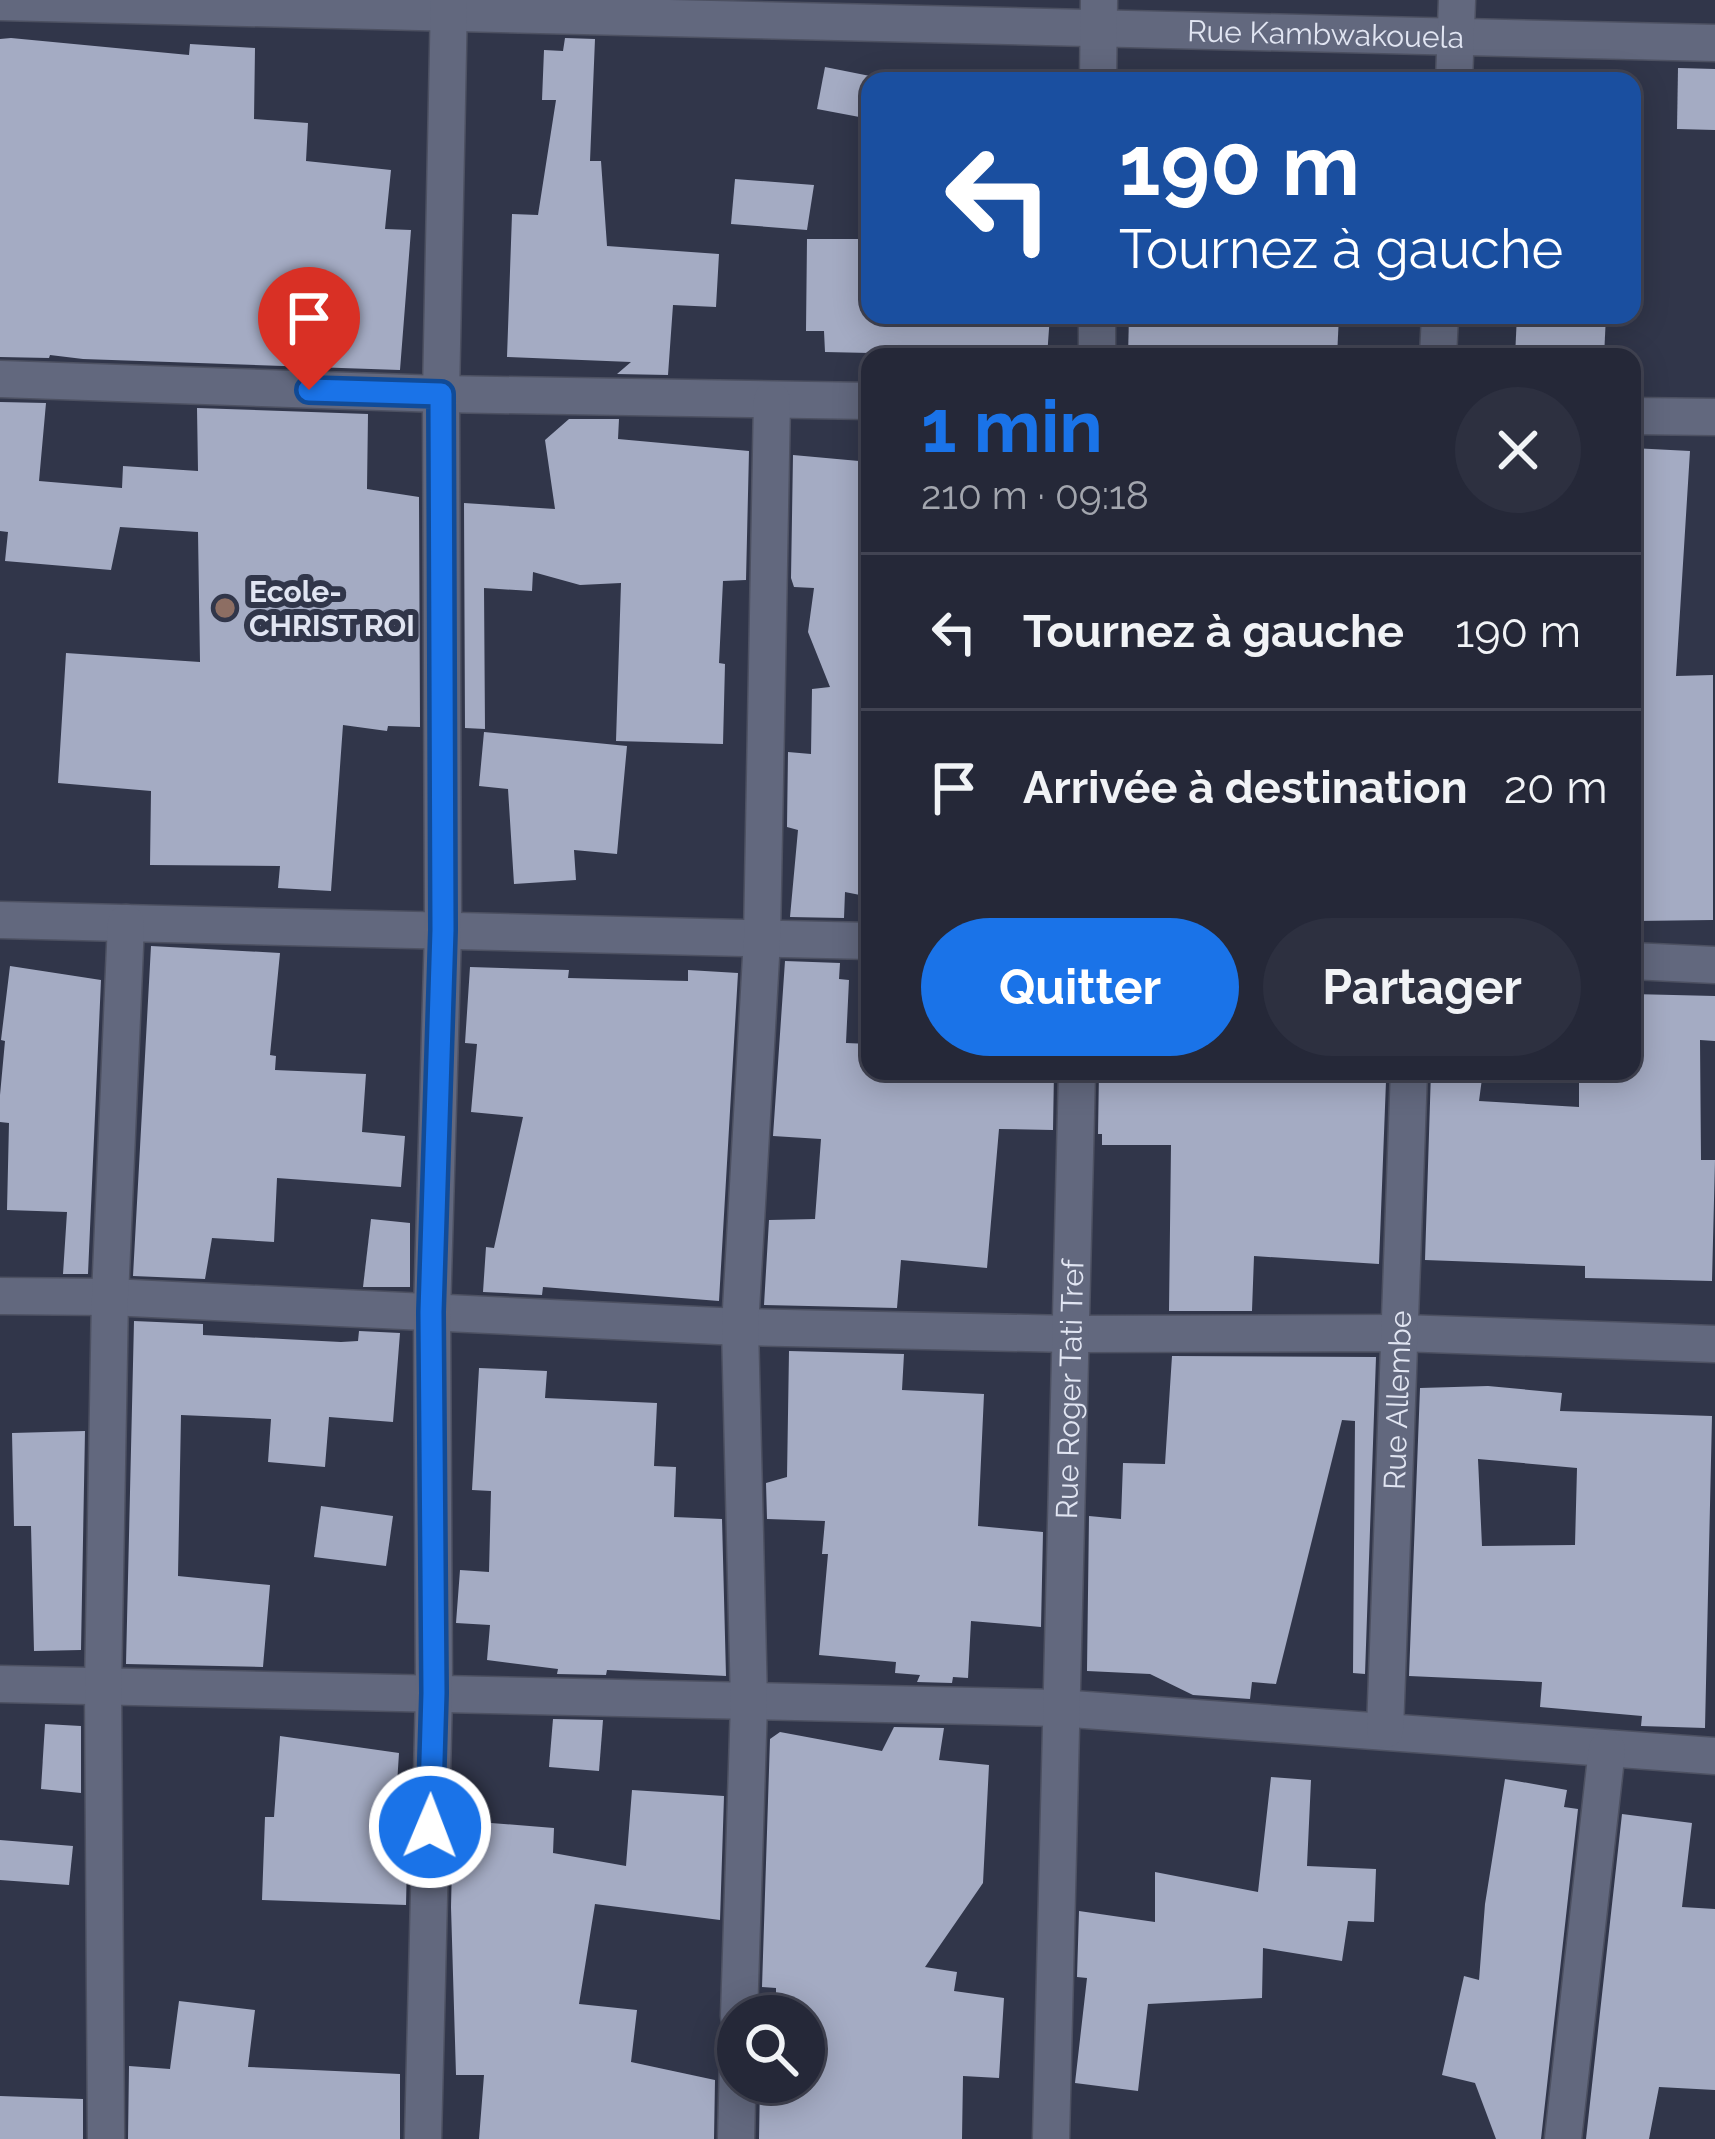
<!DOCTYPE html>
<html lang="fr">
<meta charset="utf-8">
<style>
body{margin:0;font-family:Raleway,sans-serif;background:#2d3040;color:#f1f3f6;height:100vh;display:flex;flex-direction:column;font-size:45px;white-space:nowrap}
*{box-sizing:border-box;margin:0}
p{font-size:39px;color:#a3a6ae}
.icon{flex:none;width:66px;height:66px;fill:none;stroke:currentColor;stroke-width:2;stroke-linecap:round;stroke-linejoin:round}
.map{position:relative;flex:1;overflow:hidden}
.sheet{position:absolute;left:861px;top:348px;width:780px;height:732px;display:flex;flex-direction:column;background:#252838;border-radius:24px;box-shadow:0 6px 30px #0003,0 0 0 3px #424453}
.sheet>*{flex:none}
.hud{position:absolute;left:861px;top:72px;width:780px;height:252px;border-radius:24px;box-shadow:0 6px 30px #0003,0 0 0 3px #424453;background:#1a4fa0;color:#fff;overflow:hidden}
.controls{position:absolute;left:717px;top:1995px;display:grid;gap:24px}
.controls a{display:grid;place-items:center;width:108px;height:108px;border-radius:50%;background:#252838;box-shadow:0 6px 30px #0003,0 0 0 3px #424453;font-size:60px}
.pin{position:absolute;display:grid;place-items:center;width:102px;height:102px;color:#fff;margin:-123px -51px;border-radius:50% 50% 50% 0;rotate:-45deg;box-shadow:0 0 12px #0007}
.pin .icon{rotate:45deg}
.me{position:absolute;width:132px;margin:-66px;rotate:1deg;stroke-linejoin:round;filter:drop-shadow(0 0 9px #0008)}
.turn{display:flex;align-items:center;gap:42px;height:252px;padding:0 60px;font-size:54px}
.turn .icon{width:156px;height:156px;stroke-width:2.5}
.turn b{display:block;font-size:84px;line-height:102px}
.round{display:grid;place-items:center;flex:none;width:126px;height:126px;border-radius:63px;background:#2d3040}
.overview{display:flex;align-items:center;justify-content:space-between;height:204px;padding:0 60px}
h1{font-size:72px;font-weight:700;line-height:90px;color:#1a73e8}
.action{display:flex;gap:24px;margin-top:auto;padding:24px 60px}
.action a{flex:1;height:138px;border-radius:72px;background:#1a73e8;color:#fff;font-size:48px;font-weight:700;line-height:138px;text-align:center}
.action a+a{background:#2d3040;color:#f1f3f6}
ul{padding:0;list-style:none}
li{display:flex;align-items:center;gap:36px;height:156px;padding:0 60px;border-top:3px solid #424453}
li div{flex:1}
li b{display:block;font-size:45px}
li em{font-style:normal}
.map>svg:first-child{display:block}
.building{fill:#a4abc3;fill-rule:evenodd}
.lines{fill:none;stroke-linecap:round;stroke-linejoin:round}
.street-casing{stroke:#4d5162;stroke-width:39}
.street{stroke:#62687e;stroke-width:36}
.route-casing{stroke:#114b97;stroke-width:30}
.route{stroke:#1a73e8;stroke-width:21}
.education-dot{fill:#8d6e63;stroke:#31364a;stroke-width:4.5}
.labels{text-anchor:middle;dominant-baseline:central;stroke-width:12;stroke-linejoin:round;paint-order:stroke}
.street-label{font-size:30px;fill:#e1e5f2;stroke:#31364a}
.poi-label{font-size:30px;font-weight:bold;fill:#e1e5f2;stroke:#31364a;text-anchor:start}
</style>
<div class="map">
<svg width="1715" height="2139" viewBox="0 0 1715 2139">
<rect width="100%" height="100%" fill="#31364a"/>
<g class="building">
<path d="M11,38L189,55L190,44L255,48L254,119L308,123L306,161L391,170L385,229L411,230L400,370L83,359L50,355L49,358L0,357V39Z"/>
<path d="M565,38L595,39L590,161H601L607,246L719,254L716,307L673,305L668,375L617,374L631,362L507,357L512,214L538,215L556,100H542L544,50L563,51Z"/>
<path d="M825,67L870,76V119L817,109Z"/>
<path d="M1678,68L1715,69V130L1677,129Z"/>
<path d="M735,179L814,185L807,230L731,224Z"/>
<path d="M807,239H870V315H1050L1047,357L825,352L824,331H806Z"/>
<path d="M1129,315H1339L1337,357H1128Z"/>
<path d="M1517,315H1606L1604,357H1515Z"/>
<path d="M0,402L46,403L39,481L122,488L123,466L198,471L197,408L368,414L367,489L419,497L420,727L388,726L387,731L343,725L331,891L278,888L280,866L150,865L151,791L58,783L66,653L200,662L198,532L120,527L111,570L5,561L8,532L0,531Z"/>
<path d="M569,419H619L618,439L749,451L746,580L723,581L719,663L725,664L723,744L616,741L621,583L580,585L533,572L532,591L484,588L485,729L465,728L464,503L555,509L545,440Z"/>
<path d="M1632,448L1690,451L1676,676L1713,675V920L1636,921V856H1642L1634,789L1641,788L1638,625H1632Z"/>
<path d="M793,455L870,462V897L845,892L844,918L790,917L798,830L787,827L788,752L811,754L812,689L830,687L808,632L814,588L794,587L791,578Z"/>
<path d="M484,732L627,746L617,854L574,850L576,880L514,884L508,789L479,786Z"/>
<path d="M151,946L280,953L270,1055L276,1056L275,1070L366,1074L362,1132L405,1136L401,1187L277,1178L274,1242L212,1238L205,1279L133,1276Z"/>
<path d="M785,961L840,963L839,979L849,980L846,1043L870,1044V1071H1054L1053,1130L999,1129L987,1268L901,1260L897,1308L764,1305L769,1220L815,1219L821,1139L773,1136Z"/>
<path d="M10,966L101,980L88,1274H63L67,1212L7,1210L9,1123L0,1122V1095L5,1041L1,1040Z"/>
<path d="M470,967L569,970L568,978L688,981V970L738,973L719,1301L543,1287L542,1295L483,1292L486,1247L494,1248L523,1117L471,1112L477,1044L465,1043Z"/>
<path d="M1632,994L1715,996V1041L1700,1040L1701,1160H1715L1712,1281L1585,1278V1266L1425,1260L1431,1071H1483L1479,1101L1579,1107V1071H1632Z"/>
<path d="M1099,1071H1182L1238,1079L1239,1071H1297L1386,1081L1379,1264L1254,1256L1252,1311H1169L1171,1145H1102V1134H1098Z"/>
<path d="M371,1219L410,1223V1287H363Z"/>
<path d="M134,1321L203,1324V1335L341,1342L358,1341L359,1331L400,1333L393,1422L329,1417L325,1467L268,1462L271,1419L181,1415L178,1576L270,1585L263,1667L126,1664Z"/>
<path d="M789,1351L904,1354L902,1390L984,1394L978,1526L1043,1532L1041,1627L971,1621L968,1678L953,1677L952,1683L917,1682L920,1675L895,1673L896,1662L819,1655L828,1554H822L825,1521L767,1519L766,1483L787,1477Z"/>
<path d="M1172,1356L1376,1357L1365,1674L1353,1673L1355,1421L1342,1420L1276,1684L1252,1682L1250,1699L1193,1695L1150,1674L1087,1671L1089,1516L1121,1519L1123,1463L1165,1464Z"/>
<path d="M479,1368L547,1371L545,1398L657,1403L654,1466L676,1467L674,1517L722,1519L726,1676L607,1670L606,1675L557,1674L558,1669L487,1660L490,1625L456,1623L460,1570L489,1572L491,1491L472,1490Z"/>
<path d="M1488,1386L1562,1393L1560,1411L1712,1416L1705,1728L1641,1726L1642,1716L1540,1707L1542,1682L1409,1676L1420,1388ZM1478,1459L1577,1468L1575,1545L1482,1546Z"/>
<path d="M85,1431L81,1650L34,1651L31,1526H14L12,1433Z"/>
<path d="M321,1506L393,1516L386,1566L314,1557Z"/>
<path d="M553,1719L603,1720L599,1771L549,1767Z"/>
<path d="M45,1724L81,1726V1793L41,1789Z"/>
<path d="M894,1727L944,1728L939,1760L989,1765L983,1883L925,1967L957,1972L954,1991L1004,1998L999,2078L963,2076L962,2139H759L760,2082H804V2016H776V1988L762,1987L770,1739L780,1732L882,1751Z"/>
<path d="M280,1736L399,1753L395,1816L408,1817L406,1905L262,1900L265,1817H274Z"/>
<path d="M1271,1777L1311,1780L1307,1866L1376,1869L1374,1922L1348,1921L1342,1961L1263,1948L1262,1998L1148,2004L1138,2091L1075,2083L1087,1978L1077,1977L1079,1911L1155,1922V1872L1258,1892Z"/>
<path d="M1505,1779L1567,1790L1564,1807L1578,1809L1541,2139H1496L1475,2083L1442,2075L1464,1976L1479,1980L1485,1904Z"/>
<path d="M632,1790L724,1796L720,1920L595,1904L579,2004L637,2010L631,2062L715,2080L714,2139H479L484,2075H456L451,1907L453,1820L554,1828L553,1853L626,1866Z"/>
<path d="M1622,1814L1692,1823L1682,1907L1715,1909V2090L1659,2087L1649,2139H1586Z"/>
<path d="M0,1840L73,1846L69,1885L0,1880Z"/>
<path d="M179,2001L255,2010L248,2067L400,2074V2139H128L129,2066L170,2069Z"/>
<path d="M0,2096L83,2099V2139H0Z"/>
</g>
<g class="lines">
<g class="street-casing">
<g id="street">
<path id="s1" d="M0,2L1715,43"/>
<path d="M1098,81L1099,0"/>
<path d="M1454,81L1457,0"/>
<path d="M1097,357V315"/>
<path d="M1438,357L1440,315"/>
<path d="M0,379L441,394L870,401"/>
<path d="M1632,416L1715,417"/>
<path d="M0,920L870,941"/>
<path d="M1632,961L1715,965"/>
<path d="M0,1296L110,1297L740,1327L1071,1334L1401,1333L1715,1344"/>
<path d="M0,1684L1058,1708L1715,1756"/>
<path id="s2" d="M1385,1730L1409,1071"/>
<path d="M739,2016L749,1703L740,1327L762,939L772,400"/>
<path d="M106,2139L103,1687L110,1297L126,923"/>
<path d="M423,2139L434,1693L432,1313L443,930L441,394L449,0"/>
<path d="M736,2139L738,2062"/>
<path id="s3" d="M1051,2139L1077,1071"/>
<path d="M1563,2139L1607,1749"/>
</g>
</g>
<use href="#street" class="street"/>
</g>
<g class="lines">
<g class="route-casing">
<path id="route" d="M309,390L441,394L443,930L431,1312L434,1693L430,1827"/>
</g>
<use href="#route" class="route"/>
</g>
<circle class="education-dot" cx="225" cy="608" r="12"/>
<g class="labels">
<g class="street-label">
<text stroke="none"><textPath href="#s1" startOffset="1326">Rue Kambwakouela</textPath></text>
<text stroke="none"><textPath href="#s3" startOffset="750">Rue Roger Tati Tref</textPath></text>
<text stroke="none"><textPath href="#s2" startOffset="330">Rue Allembe</textPath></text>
</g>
<g class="poi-label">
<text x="249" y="591">Ecole-<tspan x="249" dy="34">CHRIST ROI</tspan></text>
</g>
</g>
</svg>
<div class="controls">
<a><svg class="icon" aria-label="search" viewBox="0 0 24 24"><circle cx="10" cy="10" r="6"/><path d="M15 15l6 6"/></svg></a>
</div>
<div class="pin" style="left:309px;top:390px;background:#d93025"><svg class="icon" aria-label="arrive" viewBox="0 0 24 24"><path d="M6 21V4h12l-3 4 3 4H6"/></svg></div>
<svg class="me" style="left:430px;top:1827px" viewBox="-20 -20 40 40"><circle r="17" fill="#1a73e8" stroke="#fff" stroke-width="3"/><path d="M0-11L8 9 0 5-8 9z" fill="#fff"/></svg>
<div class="hud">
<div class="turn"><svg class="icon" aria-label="left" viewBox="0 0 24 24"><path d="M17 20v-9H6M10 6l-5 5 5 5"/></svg><div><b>190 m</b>Tournez à gauche</div></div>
</div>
<section class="sheet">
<div class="overview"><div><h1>1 min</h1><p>210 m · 09:18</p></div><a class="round"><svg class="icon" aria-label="close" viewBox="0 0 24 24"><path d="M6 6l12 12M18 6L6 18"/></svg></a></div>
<ul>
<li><svg class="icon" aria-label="left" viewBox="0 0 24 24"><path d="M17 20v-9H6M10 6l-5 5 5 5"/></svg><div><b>Tournez à gauche</b></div><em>190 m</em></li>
<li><svg class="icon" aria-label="arrive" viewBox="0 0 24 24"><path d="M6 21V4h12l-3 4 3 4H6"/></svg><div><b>Arrivée à destination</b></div><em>20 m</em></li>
</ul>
<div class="action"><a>Quitter</a><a>Partager</a></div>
</section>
</div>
